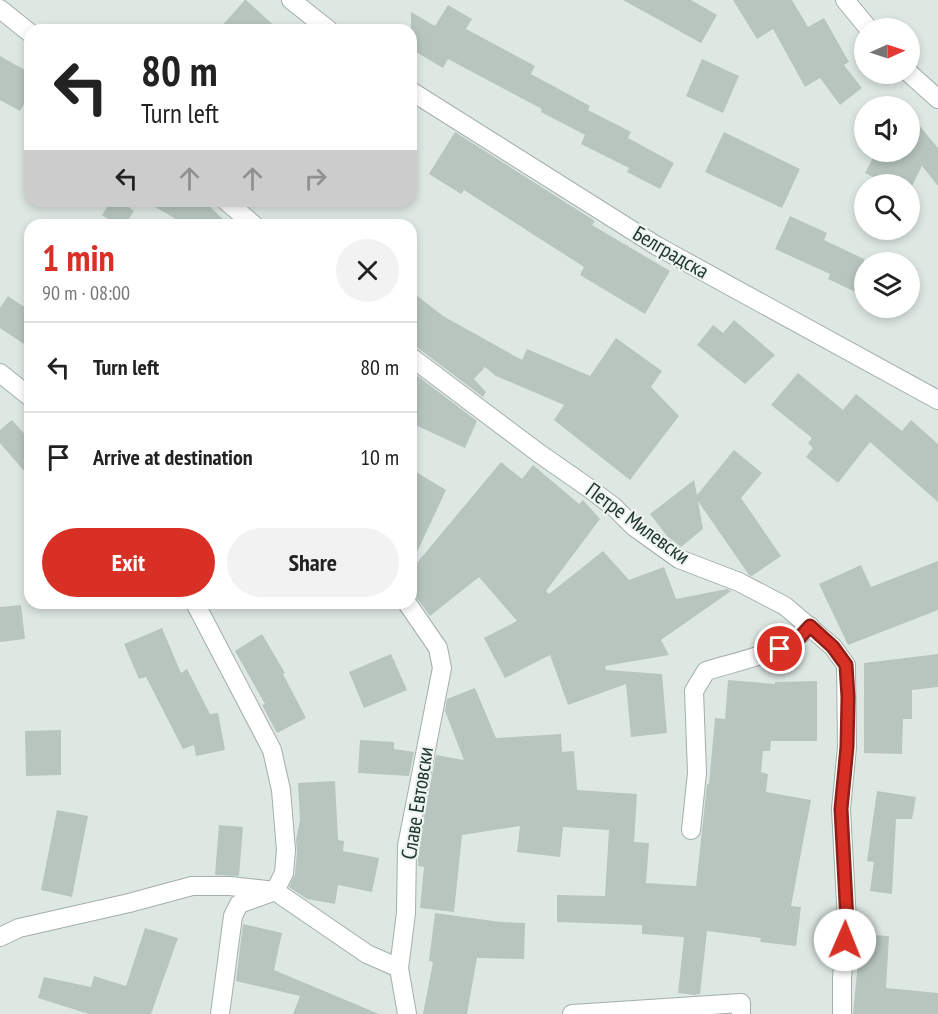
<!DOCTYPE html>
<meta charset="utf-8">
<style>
body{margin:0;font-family:"PT Sans Narrow",sans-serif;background:#f2f2f2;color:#222;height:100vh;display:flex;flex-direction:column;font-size:22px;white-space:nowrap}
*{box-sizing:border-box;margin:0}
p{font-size:20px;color:#767676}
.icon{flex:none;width:33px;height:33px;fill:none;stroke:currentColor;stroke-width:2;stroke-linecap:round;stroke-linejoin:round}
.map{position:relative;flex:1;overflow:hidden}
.drawer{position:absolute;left:24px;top:219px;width:393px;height:390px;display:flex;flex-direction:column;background:#fff;border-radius:18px;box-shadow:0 3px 9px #0003}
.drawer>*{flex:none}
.hud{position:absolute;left:24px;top:24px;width:393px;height:183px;border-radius:18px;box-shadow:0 3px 9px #0003;background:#fff;color:#222;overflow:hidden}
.needle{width:39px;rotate:87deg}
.tools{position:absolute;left:854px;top:18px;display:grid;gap:12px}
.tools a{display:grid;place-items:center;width:66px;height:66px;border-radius:50%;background:#fff;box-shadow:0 3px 9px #0003;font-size:30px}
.pin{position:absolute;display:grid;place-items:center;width:51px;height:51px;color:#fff;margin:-26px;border:3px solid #fff;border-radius:50%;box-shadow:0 2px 6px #0007}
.me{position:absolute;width:66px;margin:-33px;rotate:1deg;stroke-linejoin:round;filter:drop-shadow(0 0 4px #0008)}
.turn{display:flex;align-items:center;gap:21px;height:126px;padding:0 18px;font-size:27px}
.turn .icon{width:78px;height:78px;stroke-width:2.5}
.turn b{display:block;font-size:42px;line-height:51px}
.lanes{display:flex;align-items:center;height:57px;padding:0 18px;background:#0003;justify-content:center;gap:30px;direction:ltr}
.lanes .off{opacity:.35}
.round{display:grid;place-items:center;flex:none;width:63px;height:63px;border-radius:32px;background:#f2f2f2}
.head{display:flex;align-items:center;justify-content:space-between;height:102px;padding:0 18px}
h1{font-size:36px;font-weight:600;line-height:45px;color:#d93025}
.cta{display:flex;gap:12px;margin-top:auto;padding:12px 18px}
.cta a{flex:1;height:69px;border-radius:36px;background:#d93025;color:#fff;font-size:24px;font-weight:600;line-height:69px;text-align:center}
.cta a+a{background:#f2f2f2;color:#222}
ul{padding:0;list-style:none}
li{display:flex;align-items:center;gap:18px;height:90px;padding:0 18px;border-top:2px solid #e0e0e0}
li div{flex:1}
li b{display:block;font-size:22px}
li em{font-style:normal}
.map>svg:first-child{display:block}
.building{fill:#b7c5be}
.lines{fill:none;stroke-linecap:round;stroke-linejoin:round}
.street-casing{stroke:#a2afa9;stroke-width:20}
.street{stroke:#fff;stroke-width:18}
.route-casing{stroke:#8d1f18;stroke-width:15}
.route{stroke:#d93025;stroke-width:10}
.labels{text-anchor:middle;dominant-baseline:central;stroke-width:4.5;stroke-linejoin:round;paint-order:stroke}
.street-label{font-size:21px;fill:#21362e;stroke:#eef5f1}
</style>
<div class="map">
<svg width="938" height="1014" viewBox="0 0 938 1014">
<rect width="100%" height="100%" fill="#dee8e3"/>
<g class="building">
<path d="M245,0H246L279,30H218Z"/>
<path d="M623,0H691L717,15L701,43Z"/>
<path d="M733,0H792L808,27L824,18L849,62L844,65L862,88L840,105L820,78L805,87L773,29L757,39Z"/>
<path d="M448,5L472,19L466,29L535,66L531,74L590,106L588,110L631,132L628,138L674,163L660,189L627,172L629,168L581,144L585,135L541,112L542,109L448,59L443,68L411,49V12L435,26Z"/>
<path d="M0,56L30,73V93L20,111L0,100Z"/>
<path d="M702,59L739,76L723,113L686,96Z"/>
<path d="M909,113L938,148V186L922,166L909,192V184H887L865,173L876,152H909Z"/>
<path d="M455,132L595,221L592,225L670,271L645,314L580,275L584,267L464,190L461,194L429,174Z"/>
<path d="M724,132L800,169L782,208L705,172Z"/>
<path d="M111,201H120L134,211L125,225H117L102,215Z"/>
<path d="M145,201H204L229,225H186Z"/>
<path d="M790,216L827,233L824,240L864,259V296L828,279L830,274L775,249Z"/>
<path d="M411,291L443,316L522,360L527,349L590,376L616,338L662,371L651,387L679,416L630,480L554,420L564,405L496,376L485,367L474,379L486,392L483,397L418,348L411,346Z"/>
<path d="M8,296L30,311V348L0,328V308Z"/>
<path d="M734,320L775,355L745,384L697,345L713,325L723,333Z"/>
<path d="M411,371L477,421L465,448L411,423Z"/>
<path d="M798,373L843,410L856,394L902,431L911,420L938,444V502L870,442L838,483L806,457L813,448L808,443L812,438L771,405Z"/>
<path d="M12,420L30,440V478L0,443V430Z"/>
<path d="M734,450L762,473L741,498L781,556L752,576L749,575L698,501L703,529L681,547L667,536L650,514L694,480L697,495Z"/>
<path d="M501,462L522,479L533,465L579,504L583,500L600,519L546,591L549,594L603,551L629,580L664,567L676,599L727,589L731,591L661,640L669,655L605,666L606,670L662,674L667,733L631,737L626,684L568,705L550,655L505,678L484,638L517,621L479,577L430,616L416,597L411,593V570Z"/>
<path d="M411,469L446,490L411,565Z"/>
<path d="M938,561V610L848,645L819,584L861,565L871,587Z"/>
<path d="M21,605L25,639L0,642V607Z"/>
<path d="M162,628L181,673L187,669L210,714L218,713L225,750L196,756L194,745L183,749L146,677L139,679L124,644Z"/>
<path d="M262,634L285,673L283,674L306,718L277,733L262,705L265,704L235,651Z"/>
<path d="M391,654L407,690L364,708L349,672Z"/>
<path d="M938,654V687L912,690V719H903L902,754L864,753V663Z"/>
<path d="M728,680L775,684V682L817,681V741H771L770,751H763L761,772L768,774L766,792L811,800L791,906L801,907L796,946L760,942L761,938L707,931L700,994L695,995L678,993L684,937L642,934V925L557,922V895L605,896L609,830L563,827L560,857L517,852L520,826L462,835L454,912L420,908L424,867L418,866V847L436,755L464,760L445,711L447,699L475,688L496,738L561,734L562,752L574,751L577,790L637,794L634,842L649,843L646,883L696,886L707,784H709L715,718L725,719Z"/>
<path d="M61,730V775L26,776L25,731Z"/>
<path d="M360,740L394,742V749L414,752L409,776L358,773Z"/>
<path d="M335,781L338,840L344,841L343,851L379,858L372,892L338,885L335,904L307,899L289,887L295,874L297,851L296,840L300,820L298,783Z"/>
<path d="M877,791L916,797L912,819H896L892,894L870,891L874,862L867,861Z"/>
<path d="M57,810L88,816L72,897L41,890Z"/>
<path d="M219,825L243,827L239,876L215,875Z"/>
<path d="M435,913L501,922L525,923L524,959L477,958L467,1014H423L433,962L429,961Z"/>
<path d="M243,924L282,933L274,970L379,1014H293L300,996L236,981Z"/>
<path d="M145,928L178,938L151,1014H89L38,998L44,977L91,987L94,976L126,986Z"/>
<path d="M857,934L889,936L886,988L938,993V1014H853L858,962H855Z"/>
</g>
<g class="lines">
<g class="street-casing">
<g id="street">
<path d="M291,0L329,30"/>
<path d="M845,0L868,28"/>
<path d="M0,9L30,33"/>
<path d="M909,73L938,99"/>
<path d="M411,91L657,246L938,400"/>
<path d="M226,201L254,225"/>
<path d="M411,357L540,454L586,486L614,507L633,526L679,559L739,582L785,606L833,647L846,665L847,747L841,809L847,921L842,978V1014"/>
<path d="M0,373L30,397"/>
<path d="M195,603L272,750L281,790L286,850L284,873L275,891L239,904L233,916L220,1014"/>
<path d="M407,603L438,648L442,668L407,846L406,913L399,968L407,1014"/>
<path d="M691,830L697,773L694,691L706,671C742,660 782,654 810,626"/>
<path d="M0,937L19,928L129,903L192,886H230L275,891L367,954L399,968"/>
<path d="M572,1014L741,1003V1014"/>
</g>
</g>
<use href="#street" class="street"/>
</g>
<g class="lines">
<g class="route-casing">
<path id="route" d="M780,649L800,637L810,626L833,647L846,665L848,697L847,747L841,809L847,921L845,940"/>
</g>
<use href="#route" class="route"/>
</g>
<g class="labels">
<g class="street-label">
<text transform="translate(671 252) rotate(30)">Белградска</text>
<text transform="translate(638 523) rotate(36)">Петре Милевски</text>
<text transform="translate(417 803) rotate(-81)">Славе Евтовски</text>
</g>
</g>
</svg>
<div class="tools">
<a><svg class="needle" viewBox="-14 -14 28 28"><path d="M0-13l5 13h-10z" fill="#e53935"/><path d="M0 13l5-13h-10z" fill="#767676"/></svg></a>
<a><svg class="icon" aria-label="sound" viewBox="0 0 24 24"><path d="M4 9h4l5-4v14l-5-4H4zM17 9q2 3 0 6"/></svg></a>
<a><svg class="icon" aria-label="search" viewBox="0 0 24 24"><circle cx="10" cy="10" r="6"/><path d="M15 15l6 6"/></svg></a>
<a><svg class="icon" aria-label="layers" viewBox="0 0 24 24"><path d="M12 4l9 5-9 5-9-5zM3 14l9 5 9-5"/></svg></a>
</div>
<div class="pin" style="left:780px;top:649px;background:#d93025"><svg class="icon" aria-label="arrive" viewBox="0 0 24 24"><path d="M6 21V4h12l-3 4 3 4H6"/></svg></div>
<svg class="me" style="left:845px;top:940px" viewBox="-20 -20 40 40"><circle r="19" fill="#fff"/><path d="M0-13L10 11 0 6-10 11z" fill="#d93025"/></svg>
<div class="hud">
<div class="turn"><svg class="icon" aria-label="left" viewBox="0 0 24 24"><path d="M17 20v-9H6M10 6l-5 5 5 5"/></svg><div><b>80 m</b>Turn left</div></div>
<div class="lanes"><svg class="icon" aria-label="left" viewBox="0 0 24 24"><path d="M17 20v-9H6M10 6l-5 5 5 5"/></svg><svg class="icon off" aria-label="ahead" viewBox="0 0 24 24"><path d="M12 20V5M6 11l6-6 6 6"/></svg><svg class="icon off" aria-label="ahead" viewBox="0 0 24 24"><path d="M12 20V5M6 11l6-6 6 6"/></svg><svg class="icon off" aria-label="right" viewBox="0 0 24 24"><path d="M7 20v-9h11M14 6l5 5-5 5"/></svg></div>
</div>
<section class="drawer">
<div class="head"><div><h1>1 min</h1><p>90 m · 08:00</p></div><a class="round"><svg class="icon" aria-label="close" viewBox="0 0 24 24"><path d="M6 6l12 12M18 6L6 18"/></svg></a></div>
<ul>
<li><svg class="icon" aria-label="left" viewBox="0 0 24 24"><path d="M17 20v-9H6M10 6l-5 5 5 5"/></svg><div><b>Turn left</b></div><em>80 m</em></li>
<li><svg class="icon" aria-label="arrive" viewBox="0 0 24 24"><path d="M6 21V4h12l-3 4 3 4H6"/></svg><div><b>Arrive at destination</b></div><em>10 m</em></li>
</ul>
<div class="cta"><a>Exit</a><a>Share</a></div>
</section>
</div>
